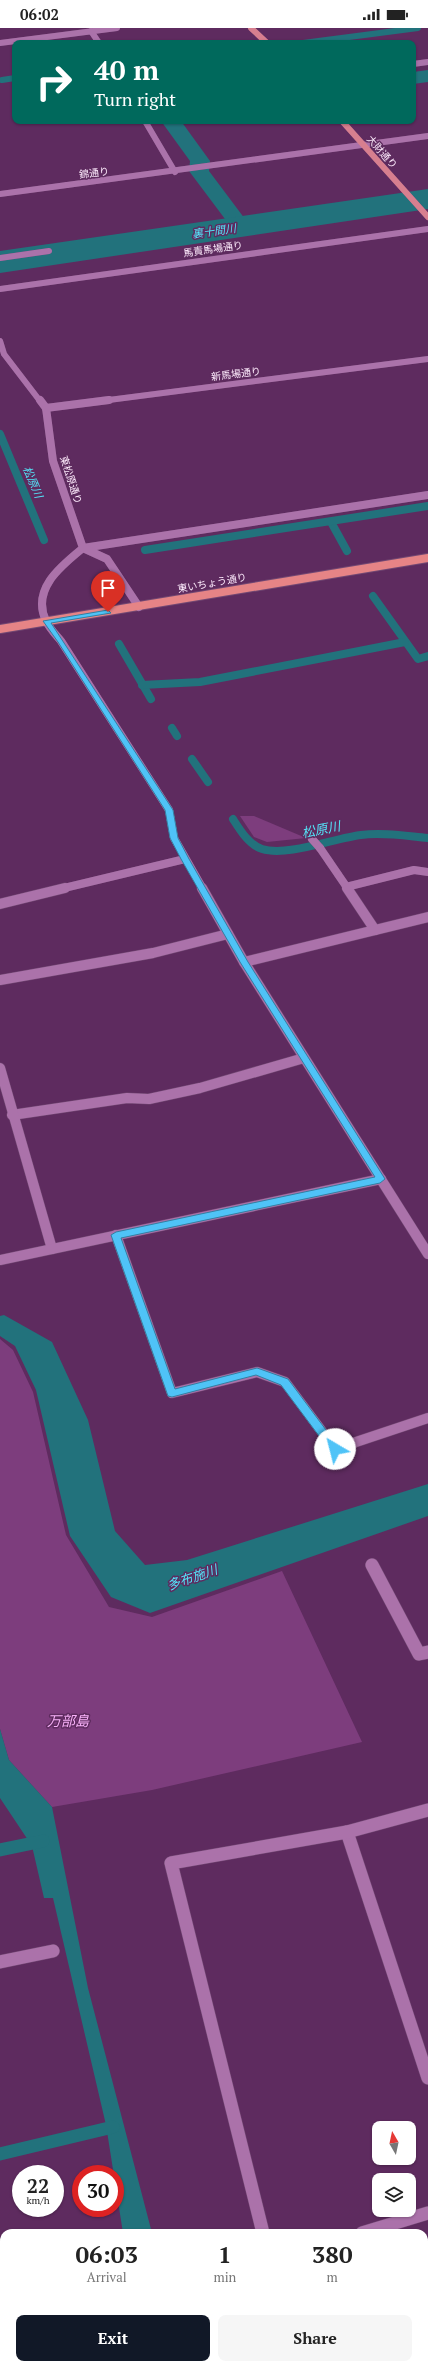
<!DOCTYPE html>
<meta charset="utf-8">
<style>
body{margin:0;font-family:"PT Serif","Noto Sans JP",serif;background:#f6f6f6;color:#222;height:100vh;display:flex;flex-direction:column;font-size:15px;white-space:nowrap}
*{box-sizing:border-box;margin:0}
p{font-size:13px;color:#767676}
.icon{flex:none;width:22px;height:22px;fill:none;stroke:currentColor;stroke-width:2;stroke-linecap:round;stroke-linejoin:round}
.map{position:relative;flex:1;overflow:hidden}
.panel{position:absolute;left:0px;top:2201px;width:428px;height:140px;display:flex;flex-direction:column;background:#fff;border-radius:12px 12px 0 0;box-shadow:0 1px 3px #0004}
.panel>*{flex:none}
.hud{position:absolute;left:12px;top:12px;width:404px;height:84px;border-radius:8px;box-shadow:0 1px 3px #0004;background:#00695c;color:#fff;overflow:hidden}
.needle{width:26px;rotate:351deg}
.controls{position:absolute;left:372px;top:2093px;display:grid;gap:8px}
.controls a{display:grid;place-items:center;width:44px;height:44px;border-radius:8px;background:#fff;box-shadow:0 1px 3px #0004;font-size:20px}
.speed{position:absolute;left:12px;top:2137px;display:flex;gap:8px;font-size:20px;font-weight:700;text-align:center}
.speed>*{display:grid;place-content:center;width:52px;height:52px;border-radius:50%;background:#fff;box-shadow:0 1px 3px #0004;line-height:1}
.speed small{font-size:10px;font-weight:400}
.speed .limit{border:6px solid #d22;background:#fff;color:#111}
.pin{position:absolute;display:grid;place-items:center;width:34px;height:34px;color:#fff;margin:-41px -17px;border-radius:50% 50% 50% 0;rotate:-45deg;box-shadow:0 0 4px #0007}
.pin .icon{rotate:45deg}
.me{position:absolute;width:44px;margin:-22px;rotate:323deg;stroke-linejoin:round;filter:drop-shadow(0 0 3px #0008)}
.turn{display:flex;align-items:center;gap:14px;height:84px;padding:0 16px;font-size:18px}
.turn .icon{width:52px;height:52px;stroke-width:2.5}
.turn b{display:block;font-size:28px;line-height:34px}
.eta{display:flex;justify-content:space-evenly;align-items:center;height:68px;text-align:center}
.eta b{font-size:24px;font-weight:700;line-height:28px}
.cta{display:flex;gap:8px;margin-top:auto;padding:8px 16px}
.cta a{flex:1;height:46px;border-radius:8px;background:#111827;color:#fff;font-size:16px;font-weight:700;line-height:46px;text-align:center}
.cta a+a{background:#f6f6f6;color:#222}
.status{display:flex;justify-content:space-between;align-items:center;height:28px;padding:0 20px;background:#fff;direction:ltr}
.status svg{height:11px;fill:currentColor}
.map>svg:first-child{display:block}
.green{fill:#7d3d7d}
.water{fill:#22727c}
.lines{fill:none;stroke-linecap:round;stroke-linejoin:round}
.stream-far2{stroke:#22727c;stroke-width:6}
.stream-far1{stroke:#22727c;stroke-width:8}
.stream{stroke:#22727c;stroke-width:13}
.canal{fill:#22727c;fill-rule:evenodd}
.river{fill:#22727c;fill-rule:evenodd}
.service-casing{stroke:#724873;stroke-width:11}
.pedestrian-far1-casing{stroke:#724873;stroke-width:6}
.pedestrian-casing{stroke:#724873;stroke-width:8}
.minor-far3-casing{stroke:#724873;stroke-width:6}
.minor-far2-casing{stroke:#724873;stroke-width:8}
.minor-far1-casing{stroke:#724873;stroke-width:11}
.minor-casing{stroke:#724873;stroke-width:14}
.primary-casing{stroke:#724873;stroke-width:6}
.trunk-casing{stroke:#724873;stroke-width:10}
.service{stroke:#ab72aa;stroke-width:10}
.pedestrian-far1{stroke:#ab72aa;stroke-width:6}
.pedestrian{stroke:#ab72aa;stroke-width:8}
.minor-far3{stroke:#ab72aa;stroke-width:6}
.minor-far2{stroke:#ab72aa;stroke-width:8}
.minor-far1{stroke:#ab72aa;stroke-width:10}
.minor{stroke:#ab72aa;stroke-width:13}
.primary{stroke:#d77f8f;stroke-width:6}
.trunk{stroke:#e68486;stroke-width:8}
.route{fill:#4fc3f7;stroke:#337fa1}
.labels{text-anchor:middle;dominant-baseline:central;stroke-width:3;stroke-linejoin:round;paint-order:stroke}
.far-street-label{font-size:10px;fill:#fce9fb;stroke:#5e2b5f}
.far-water-label{font-size:11px;font-style:italic;fill:#53e6f9;stroke:#5e2b5f}
.water-label{font-size:13px;font-style:italic;fill:#53e6f9;stroke:#5e2b5f}
.near-park-label{font-size:14px;font-style:italic;fill:#f9b1f9;stroke:#5e2b5f}
</style>
<div class="status"><b>06:02</b><svg viewBox="0 0 49 12"><path d="M0 12V9h3v3zM5 12V6h3v6zM10 12V3h3v9zM15 12V0h3v12zM26 1h20v11H26zM47 4h2v5h-2z"/></svg></div>
<div class="map">
<svg width="428" height="2341" viewBox="0 0 428 2341">
<rect width="100%" height="100%" fill="#5e2b5f"/>
<g class="green">
<path d="M240,788H254L306,810L267,814L254,809Z"/>
<path d="M0,1311L13,1322L33,1364L66,1507L109,1579L152,1589L282,1543L362,1714L152,1762L52,1779L9,1732L0,1701Z"/>
</g>
<g class="water">
<path d="M4,1287L52,1314L88,1392L115,1503L145,1537L187,1532L428,1456V1488L150,1585L111,1569L70,1508L36,1362L15,1318L0,1308V1288Z"/>
<path d="M0,1701L9,1732L52,1779L88,1960L152,2205H123L106,2097L53,1870H44L32,1818L0,1770Z"/>
<path d="M428,2289V2338L420,2341H277L291,2337H424V2291Z"/>
<path d="M146,2337H187L188,2341H147Z"/>
</g>
<g class="lines">
<g class="stream-far2">
<path d="M303,15L418,0"/>
<path d="M2,52L15,50"/>
</g>
<g class="stream-far1">
<path d="M0,406L44,512"/>
<path d="M331,494L347,523"/>
<path d="M145,522L428,478"/>
<path d="M373,568L418,631L428,628"/>
<path d="M119,616L151,671"/>
<path d="M142,657L200,654L405,614"/>
<path d="M172,700L177,708"/>
<path d="M192,731L208,754"/>
<path d="M233,791C240,802 249,817 262,821C287,829 335,810 361,807C383,804 406,808 428,810"/>
</g>
<g class="stream">
<path d="M0,1822L43,1813"/>
<path d="M0,2126L113,2099"/>
</g>
<g class="canal">
<path d="M428,42V54L413,56V44Z"/>
<path d="M161,93H181L210,133L209,143L251,199L248,203L241,205L234,203L189,143L190,133Z"/>
</g>
<path class="river" d="M428,161V181L0,245V223Z"/>
<g class="service-casing">
<g id="service">
<path d="M0,952L153,925L228,906"/>
<path d="M12,1087L127,1070L149,1071L200,1060L304,1030"/>
</g>
</g>
<g class="pedestrian-far1-casing">
<path id="pedestrian-far1" d="M0,166L67,157"/>
</g>
<g class="pedestrian-casing">
<path id="pedestrian" d="M312,811L320,820"/>
</g>
<g class="minor-far3-casing">
<g id="minor-far3">
<path d="M91,3L99,15"/>
<path d="M0,15L117,0"/>
<path d="M413,36L428,34"/>
<path d="M145,93L175,144"/>
<path d="M67,157L428,108"/>
<path d="M0,230L49,223"/>
<path d="M0,261L428,201"/>
<path d="M0,313L4,326L40,373"/>
<path d="M101,373L428,331"/>
</g>
</g>
<g class="minor-far2-casing">
<g id="minor-far2">
<path d="M40,372L46,380L53,433L83,520C61,538 31,561 46,593C50,601 56,607 61,613L169,782L174,810L203,861"/>
<path d="M46,380L109,372"/>
<path d="M83,520L428,467"/>
<path d="M83,520L107,531L139,579"/>
<path d="M320,820L348,861"/>
<path d="M346,859L414,842L428,844"/>
<path d="M60,861L185,831"/>
</g>
</g>
<g class="minor-far1-casing">
<g id="minor-far1">
<path d="M202,860L244,934L428,1226"/>
<path d="M347,860L375,902"/>
<path d="M0,876L65,860"/>
<path d="M244,934L428,889"/>
<path d="M0,1040L52,1221"/>
<path d="M116,1207L172,1365L257,1344L285,1354L335,1421L428,1390"/>
<path d="M0,1232L381,1151"/>
</g>
</g>
<g class="minor-casing">
<g id="minor">
<path d="M372,1537L419,1626L428,1624"/>
<path d="M347,1804L428,2050"/>
<path d="M0,1934L53,1923"/>
<path d="M263,2205L171,1835L347,1804L428,1782"/>
<path d="M362,2205L428,2185"/>
<path d="M0,2298L4,2297"/>
</g>
</g>
<g class="primary-casing">
<g id="primary">
<path d="M251,0L267,15"/>
<path d="M342,93L428,189"/>
</g>
</g>
<g class="trunk-casing">
<path id="trunk" d="M0,601L428,530"/>
</g>
<use href="#service" class="service"/>
<use href="#pedestrian-far1" class="pedestrian-far1"/>
<use href="#pedestrian" class="pedestrian"/>
<use href="#minor-far3" class="minor-far3"/>
<use href="#minor-far2" class="minor-far2"/>
<use href="#minor-far1" class="minor-far1"/>
<use href="#minor" class="minor"/>
<use href="#primary" class="primary"/>
<use href="#trunk" class="trunk"/>
</g>
<path class="route" d="M108,582L111,585L51,595L173,782L178,810L189,831L248,934L385,1151L380,1155L121,1210L175,1361L257,1340L260,1341L288,1351L338,1418L340,1421L335,1425L331,1424L281,1357L256,1347L172,1369L168,1368L111,1207L116,1204L375,1149L240,934L181,831L170,810L165,782L58,614L43,593Z"/>
<g class="labels">
<g class="far-street-label">
<text transform="translate(382 124) rotate(49)">大財通り</text>
<text transform="translate(94 145) rotate(-7)">錦通り</text>
<text transform="translate(213 221) rotate(-8)">馬責馬場通り</text>
<text transform="translate(236 346) rotate(-7)">新馬場通り</text>
<text transform="translate(71 452) rotate(72)">東松原通り</text>
<text transform="translate(212 555) rotate(-10)">東いちょう通り</text>
</g>
<g class="far-water-label">
<text transform="translate(214 203) rotate(-8)">裏十間川</text>
<text transform="translate(33 454) rotate(67)">松原川</text>
</g>
<g class="water-label">
<text transform="translate(321 801) rotate(-11)">松原川</text>
<text transform="translate(192 1549) rotate(-19)">多布施川</text>
</g>
<g class="near-park-label">
<text x="68" y="1692">万部島</text>
</g>
</g>
</svg>
<div class="controls">
<a><svg class="needle" viewBox="-14 -14 28 28"><path d="M0-13l5 13h-10z" fill="#e53935"/><path d="M0 13l5-13h-10z" fill="#767676"/></svg></a>
<a><svg class="icon" aria-label="layers" viewBox="0 0 24 24"><path d="M12 4l9 5-9 5-9-5zM3 14l9 5 9-5"/></svg></a>
</div>
<div class="speed"><div>22<small>km/h</small></div><div class="limit">30</div></div>
<div class="pin" style="left:108px;top:584px;background:#d93025"><svg class="icon" aria-label="arrive" viewBox="0 0 24 24"><path d="M6 21V4h12l-3 4 3 4H6"/></svg></div>
<svg class="me" style="left:335px;top:1421px" viewBox="-20 -20 40 40"><circle r="19" fill="#fff"/><path d="M0-13L10 11 0 6-10 11z" fill="#4fc3f7"/></svg>
<div class="hud">
<div class="turn"><svg class="icon" aria-label="right" viewBox="0 0 24 24"><path d="M7 20v-9h11M14 6l5 5-5 5"/></svg><div><b>40 m</b>Turn right</div></div>
</div>
<section class="panel">
<div class="eta">
<div><b>06:03</b><p>Arrival</p></div>
<div><b>1</b><p>min</p></div>
<div><b>380</b><p>m</p></div>
</div>
<div class="cta"><a>Exit</a><a>Share</a></div>
</section>
</div>
